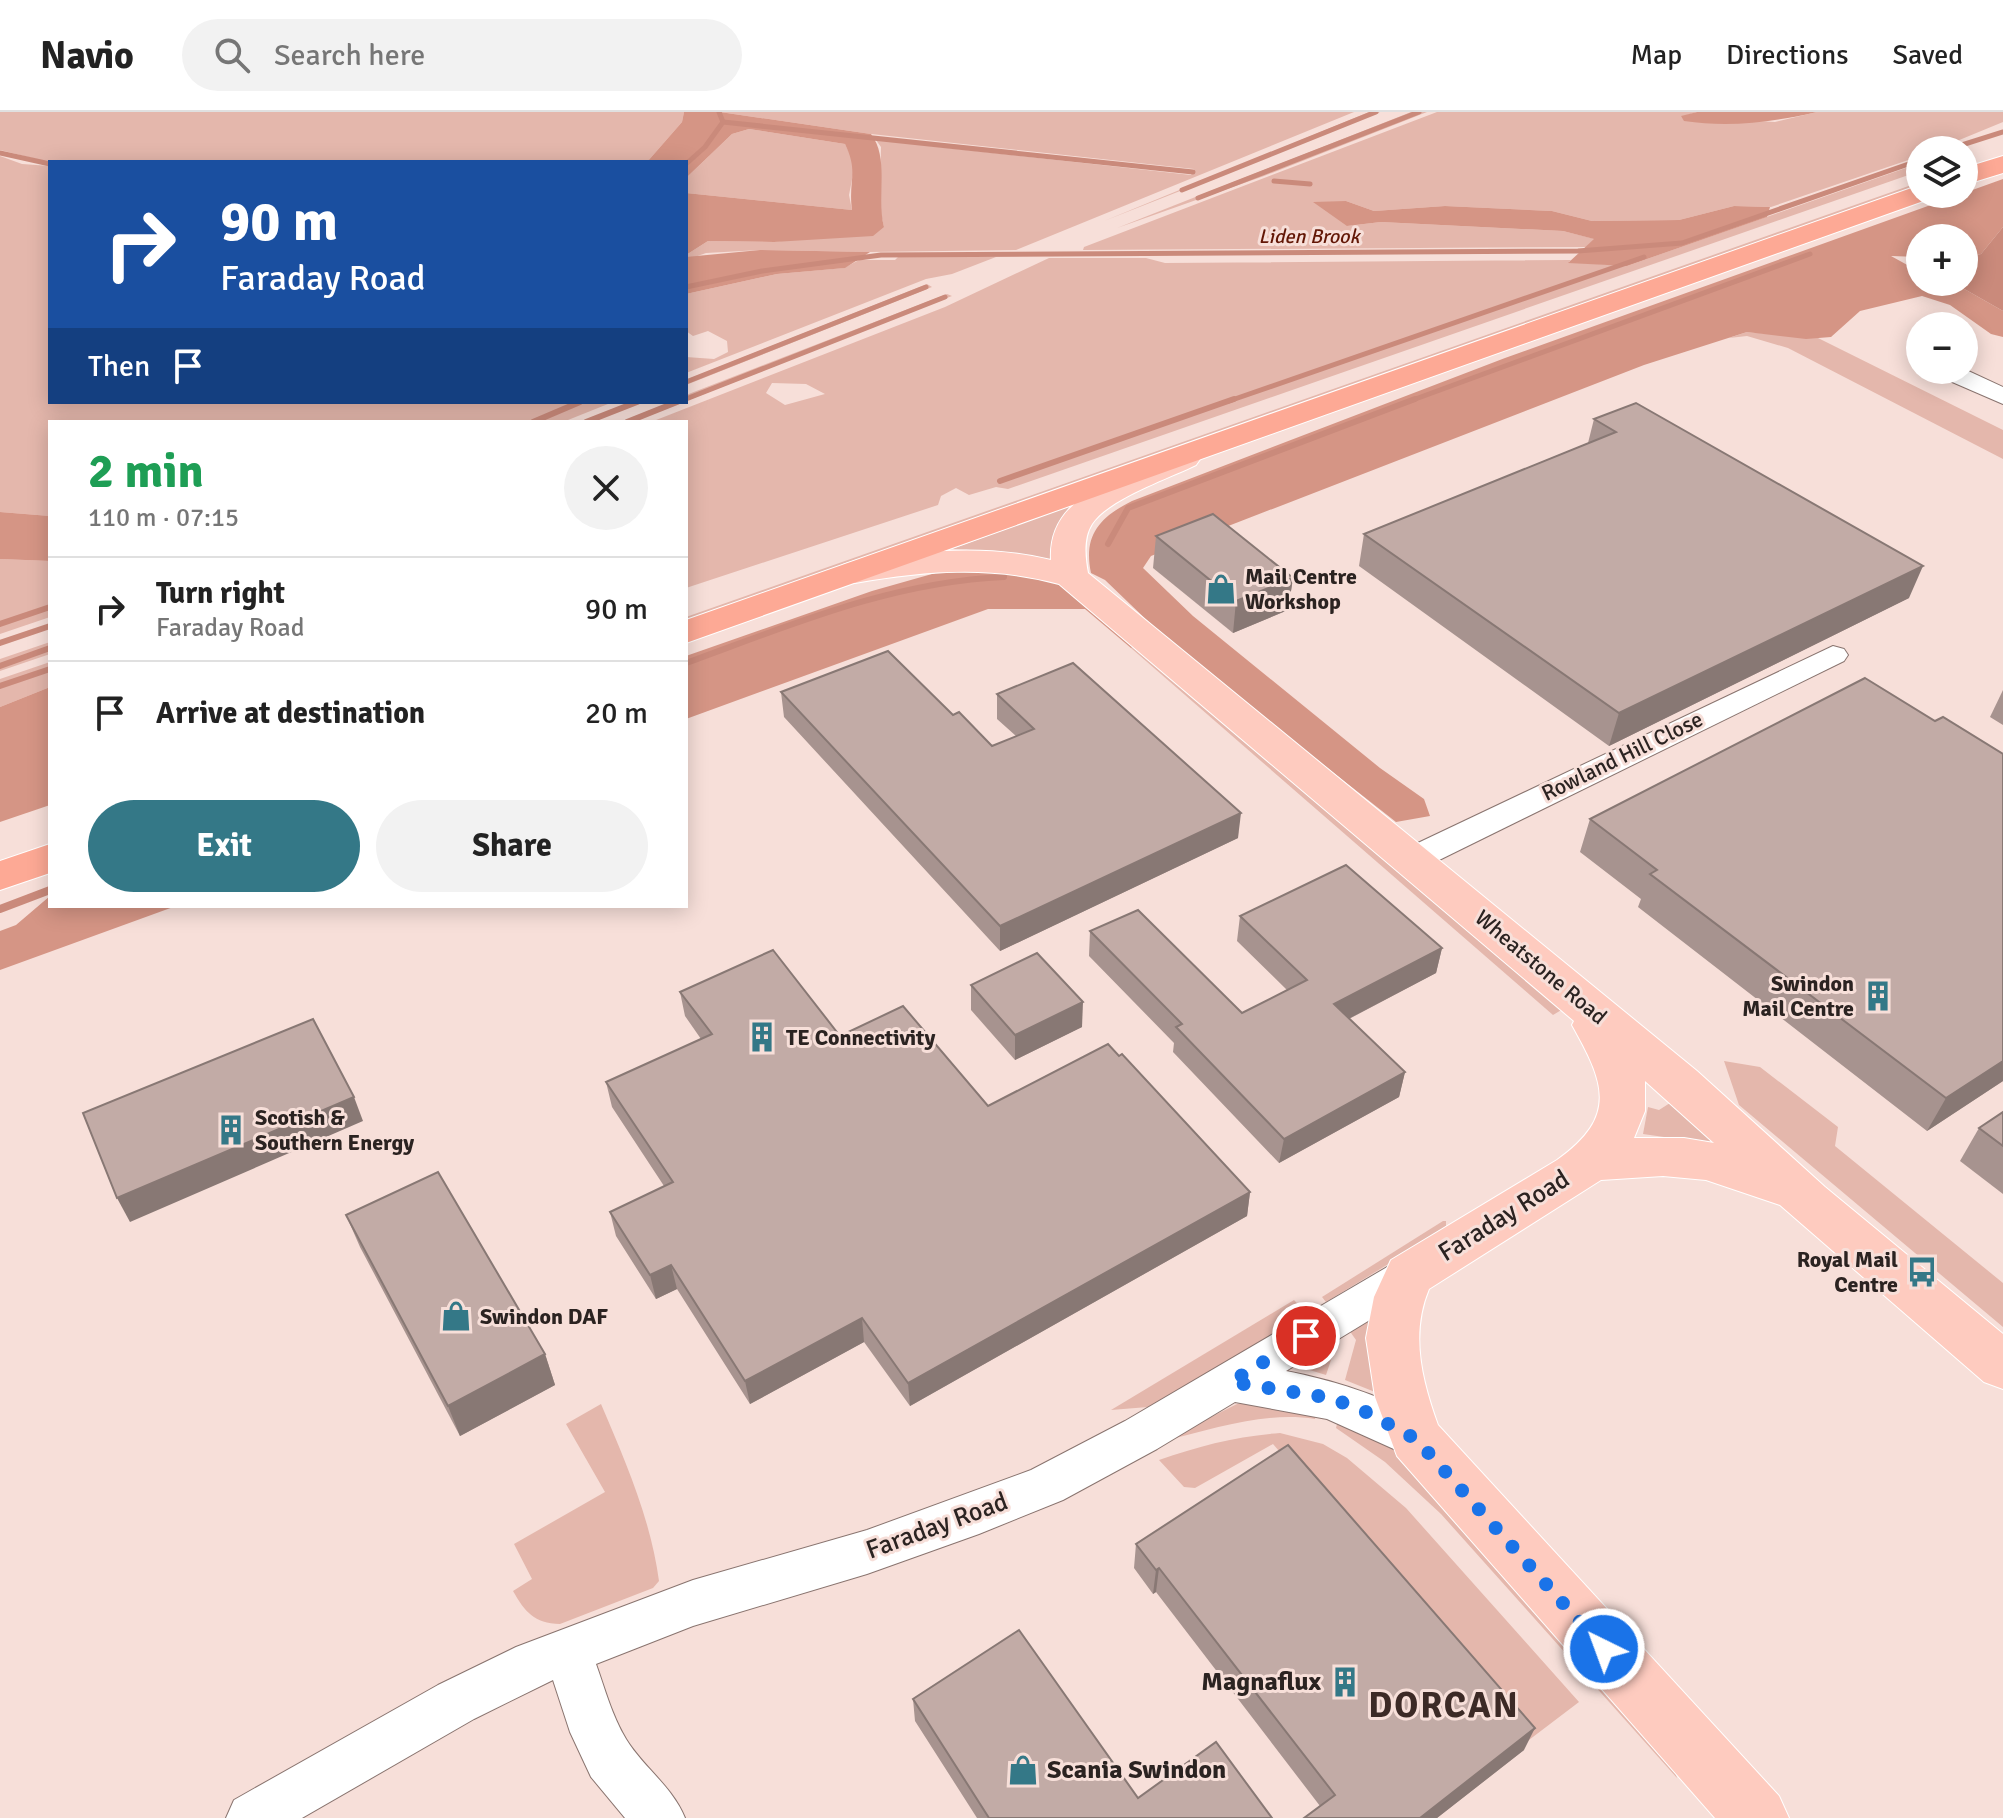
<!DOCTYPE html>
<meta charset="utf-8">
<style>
body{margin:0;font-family:Signika,sans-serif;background:#f2f2f2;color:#222;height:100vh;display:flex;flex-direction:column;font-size:30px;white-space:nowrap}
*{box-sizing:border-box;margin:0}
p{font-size:26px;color:#767676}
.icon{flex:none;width:44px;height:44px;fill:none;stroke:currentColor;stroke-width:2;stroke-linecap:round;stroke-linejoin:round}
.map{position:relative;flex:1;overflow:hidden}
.drawer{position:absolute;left:48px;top:308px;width:640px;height:488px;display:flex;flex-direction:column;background:#fff;border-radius:0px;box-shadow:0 4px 20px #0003}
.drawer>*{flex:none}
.banner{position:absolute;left:48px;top:48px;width:640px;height:244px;border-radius:0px;box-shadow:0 4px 20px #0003;background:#1a4fa0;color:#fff;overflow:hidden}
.tools{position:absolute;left:1906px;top:24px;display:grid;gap:16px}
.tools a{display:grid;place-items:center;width:72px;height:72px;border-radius:50%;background:#fff;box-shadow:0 4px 20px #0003;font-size:40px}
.pin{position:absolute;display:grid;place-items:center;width:68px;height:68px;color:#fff;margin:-34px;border:4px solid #fff;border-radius:50%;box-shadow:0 2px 8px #0007}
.me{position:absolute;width:88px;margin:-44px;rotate:318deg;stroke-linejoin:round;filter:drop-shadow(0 0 6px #0008)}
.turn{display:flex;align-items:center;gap:28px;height:168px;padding:0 40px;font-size:36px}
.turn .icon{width:104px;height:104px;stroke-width:2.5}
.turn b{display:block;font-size:56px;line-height:68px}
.then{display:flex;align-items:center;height:76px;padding:0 40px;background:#0003;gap:16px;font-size:30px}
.round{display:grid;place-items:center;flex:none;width:84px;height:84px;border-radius:42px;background:#f2f2f2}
.headline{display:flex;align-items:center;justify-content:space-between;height:136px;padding:0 40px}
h1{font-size:48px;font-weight:800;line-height:60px;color:#1e9e55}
.cta{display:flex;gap:16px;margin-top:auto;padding:16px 40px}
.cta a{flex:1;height:92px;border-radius:48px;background:#347887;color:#fff;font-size:32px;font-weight:800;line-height:92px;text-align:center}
.cta a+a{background:#f2f2f2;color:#222}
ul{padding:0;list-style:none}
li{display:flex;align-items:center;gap:24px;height:104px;padding:0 40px;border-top:2px solid #e0e0e0}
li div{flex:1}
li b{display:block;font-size:30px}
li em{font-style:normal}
header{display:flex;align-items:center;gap:48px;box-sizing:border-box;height:112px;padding:0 40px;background:#fff;border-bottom:2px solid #e0e0e0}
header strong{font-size:38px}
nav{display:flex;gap:44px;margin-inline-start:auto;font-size:28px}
.search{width:560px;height:72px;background:#f2f2f2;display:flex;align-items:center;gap:20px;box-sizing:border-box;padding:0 28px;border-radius:44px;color:#767676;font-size:30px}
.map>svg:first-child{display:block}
.green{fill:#e4b7ac;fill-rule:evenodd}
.forest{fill:#d59585}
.water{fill:#ca8a7b}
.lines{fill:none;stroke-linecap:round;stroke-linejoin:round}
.stream-far2{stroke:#ca8a7b;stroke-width:5}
.stream-far1{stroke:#ca8a7b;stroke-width:6}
.stream{stroke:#ca8a7b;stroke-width:8}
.minor-casing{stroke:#89746f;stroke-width:2}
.major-casing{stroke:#fff;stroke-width:2}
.highway-casing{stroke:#fff;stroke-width:2}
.minor{fill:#fff;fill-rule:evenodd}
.major{fill:#fecbbf;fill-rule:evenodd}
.highway{fill:#fda995;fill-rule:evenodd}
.wall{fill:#a7938f}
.shaded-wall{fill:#887874}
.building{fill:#c2aba6;stroke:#887874;stroke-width:2}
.route{stroke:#1a73e8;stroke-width:14;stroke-dasharray:0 25.2}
.labels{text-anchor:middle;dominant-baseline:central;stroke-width:6;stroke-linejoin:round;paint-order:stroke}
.far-water-label{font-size:20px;font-style:italic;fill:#631706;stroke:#f7dfd9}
.poi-label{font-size:22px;font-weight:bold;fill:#2b2321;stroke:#f7dfd9;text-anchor:start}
.street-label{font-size:22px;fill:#2b2321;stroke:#f7dfd9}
.near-street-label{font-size:26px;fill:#2b2321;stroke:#f7dfd9}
.near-poi-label{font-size:26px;font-weight:bold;fill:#2b2321;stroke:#f7dfd9;text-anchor:end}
.near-district-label{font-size:36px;font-weight:bold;letter-spacing:2px;fill:#3c2a26;stroke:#f7dfd9}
</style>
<header>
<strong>Navio</strong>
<div class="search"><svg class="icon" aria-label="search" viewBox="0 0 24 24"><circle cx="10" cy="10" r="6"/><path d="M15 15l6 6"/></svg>Search here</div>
<nav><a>Map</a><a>Directions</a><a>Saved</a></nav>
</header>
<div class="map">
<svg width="2003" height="1706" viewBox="0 0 2003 1706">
<rect width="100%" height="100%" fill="#f7dfd9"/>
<g class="green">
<path d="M0,0H684L682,10L647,50L44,49L0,38Z"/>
<path d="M720,0H1354L1016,138L870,140L760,138L706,141L689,147L686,143L708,129L774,130L884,115L880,98L881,35L876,28L1191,63L1194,57L871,22Z"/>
<path d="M1369,0H1380L1104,109Z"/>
<path d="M1411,0H1427L1264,64L1117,116Z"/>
<path d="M1437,0H1697L1681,5L1775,10L1817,0H2003V10L1935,38H1920V44L1771,95L1734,94L1679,108L1592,109L1552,99L1445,94L1374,99L1346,89L1347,114L1381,110L1563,119L1595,127L1586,135L1083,138L1084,135Z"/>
<path d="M749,17L845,32L855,52L849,83L852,98L686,81V66L732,22Z"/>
<path d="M0,44L22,52L50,54V290H613L563,310H50V404L0,400Z"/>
<path d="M1920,51V59L1008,377L996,375L969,383L956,376L941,384L938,393L686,476V310H651L945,195L1049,146H1146L1165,151L1571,148L1569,150L1627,154ZM772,271L806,272L825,282L785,293L766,281Z"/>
<path d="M1920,70V76L686,512V505Z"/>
<path d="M898,145H996L952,162L926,167L686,261V245L714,247L728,240L727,229L708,219L693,224L686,219V182L777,162L844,156L859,148H895Z"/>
<path d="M927,172L932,175L686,273V268Z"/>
<path d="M947,182L952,184L686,289V283Z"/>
<path d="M1747,220L1818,226L2003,318V347L1788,236L1747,224L1729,226Z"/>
<path d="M1074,392L1051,451L1006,440L952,437Z"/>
<path d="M0,447L50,449V505L0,522Z"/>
<path d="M50,530V542L0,559V547Z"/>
<path d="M1136,533L1563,897L1553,903L1131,536Z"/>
<path d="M50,550V575L0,595V567Z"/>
<path d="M1724,949L1760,955L1838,1015L1835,1034L2003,1171V1215L1739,993Z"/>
<path d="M1670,991L1718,1028L1713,1032L1643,1022L1648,995L1659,998Z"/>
<path d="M1443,1109H1446V1114L1441,1120L1326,1190L1322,1185Z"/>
<path d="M1294,1188L1307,1202L1164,1288L1148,1295L1111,1298Z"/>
<path d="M1370,1208L1375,1280L1345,1268L1356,1228L1349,1218Z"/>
<path d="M1331,1229L1336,1233L1326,1263L1293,1253Z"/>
<path d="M1275,1288L1318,1294L1315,1307C1264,1299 1213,1317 1163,1329L1237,1292Z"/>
<path d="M601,1292C625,1348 651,1408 659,1469L653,1476L560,1512C534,1511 525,1500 513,1479L532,1467L514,1432L605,1380L566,1312Z"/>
<path d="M1339,1304L1390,1333L1418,1362L1673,1652L1677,1666L1441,1402L1385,1350L1336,1316Z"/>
<path d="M1280,1321L1323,1332L1347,1346L1406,1396L1579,1590L1521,1634L1227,1375L1279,1339L1273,1332L1195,1376L1184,1375L1159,1348C1199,1334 1237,1324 1280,1321Z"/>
</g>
<g class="forest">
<path d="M684,0H720L871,22C890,47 876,85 884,115L873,124L774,130L708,129L686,143V81L852,98C848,68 859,61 845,32L749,17L732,22L686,66V50H647L682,10Z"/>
<path d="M1697,0H1817C1773,10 1730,16 1684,9L1681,4Z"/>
<path d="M2003,67V115L1981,142L1964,146V126H1920V145L1891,144L1920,160V170H1952L2003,199V225L1991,222L1950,193L1922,184L1860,199L1831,225L1806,227L1747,220L1644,253L1151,444L1143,456L1193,504L1380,656L1424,687L1430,704L1396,710L1180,540L1105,468L1091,461C1083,423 1100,405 1132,389L1505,246Z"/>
<path d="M1346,89L1374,99L1445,94L1552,99L1592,109L1679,108L1734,94L1770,95L1767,105L1627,154L1568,151L1594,127L1563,119L1381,110L1347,114L1313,90Z"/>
<path d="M760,138L870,140L845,156L777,162L686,182V145Z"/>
<path d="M0,400L50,404V449L0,447Z"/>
<path d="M1011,458L1060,470L1136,533L1131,536L1085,497H988L686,607V544L872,479L939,460Z"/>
<path d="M50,575V693L0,710V595Z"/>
<path d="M50,784V794H176L0,858V819L16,813Z"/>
</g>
<path class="water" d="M2003,115V199L1952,170H1964V146L1981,142Z"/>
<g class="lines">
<g class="stream-far2">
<path d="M723,10L1193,60"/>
<path d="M1946,38L2003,20"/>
<path d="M0,41L50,52"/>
<path d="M686,52L705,35L723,10L719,0"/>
<path d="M1274,69L1310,72"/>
<path d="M1182,78L1376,0"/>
<path d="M1198,86L1419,0"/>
<path d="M686,175L762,159L881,143L1578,139L1682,131L1920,48"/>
<path d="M686,270L926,175"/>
<path d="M686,287L945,185"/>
<path d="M1229,289L1644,145"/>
<path d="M1410,289L1810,142"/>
</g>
<g class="stream-far1">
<path d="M533,310L580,290"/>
<path d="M586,310L637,290"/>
<path d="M627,310L677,290"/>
<path d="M1000,369L1234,287"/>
<path d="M1108,432L1128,396L1415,287"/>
<path d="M0,512L50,495"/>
<path d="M0,531L50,514"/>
<path d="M686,551C791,513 891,470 1004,465"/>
<path d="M0,554L50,536"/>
<path d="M0,574L50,557"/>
</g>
<path class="stream" d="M0,797L50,778"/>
<g class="minor-casing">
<g id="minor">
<path d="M1964,257L2003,275V292L1936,263L1933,258Z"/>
<path d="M1833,534L1844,537L1848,543L1844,549L1425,755L1413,759L1401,755L1396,747L1401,739Z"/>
<path d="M1409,1146L1424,1151L1430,1163L1424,1175L1286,1259C1324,1266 1422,1292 1438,1327L1432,1341L1416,1347L1327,1307L1235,1290L1157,1337L1063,1388L979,1422L867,1462L693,1514L596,1552C605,1577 612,1604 626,1627C643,1655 672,1674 685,1706H625L591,1665L570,1620L553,1568L474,1607L302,1706H226L234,1688L438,1573L516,1535L693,1468L867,1418L1031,1358L1125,1309L1394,1151Z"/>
</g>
</g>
<g class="major-casing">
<path id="major" d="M1185,336L1196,339L1201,346L1196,353C1170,366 1108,387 1092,412C1083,426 1085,445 1088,461L1697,959L1825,1075L2003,1222V1277L1984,1270L1780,1093L1706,1068L1663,1064L1601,1068L1429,1177C1410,1222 1422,1269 1438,1313L1779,1684L1789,1706H1715L1397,1344L1375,1285L1366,1226L1374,1185L1391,1148L1557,1048C1619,1004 1604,970 1572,913L1574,909L1059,472C989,453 925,459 855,471L843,467L837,460L843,453L855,449C922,439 984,432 1051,448C1048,396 1093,377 1133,358C1150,350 1167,341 1185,336ZM1645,969L1714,1031L1684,1026H1634L1645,999Z"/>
</g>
<g class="highway-casing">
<g id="highway">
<path d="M2003,44V61L1964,73V56Z"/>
<path d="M1920,73V82H1933L1929,87L686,531V508Z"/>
<path d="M50,732V761L0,778V749Z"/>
</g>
</g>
<use href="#minor" class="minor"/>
<use href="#major" class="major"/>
<use href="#highway" class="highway"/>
</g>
<g class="wall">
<path d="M1594,307L1909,486L1609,634L1359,454L1364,422L1588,331Z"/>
<path d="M1156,424L1293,466L1288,498L1233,521L1153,456Z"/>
<path d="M2003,578V613L1990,605Z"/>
<path d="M781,580L953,603L992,634L1016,624L997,607V582L1238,726L1000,839L784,605Z"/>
<path d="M1935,609L2003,642V969L1927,1019L1638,795L1641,787L1580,740L1590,707Z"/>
<path d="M1240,804L1442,836L1436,861L1349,907L1405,960L1399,985L1279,1051L1173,940L1174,931L1089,844L1090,819L1242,901L1287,878L1237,829Z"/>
<path d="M971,873L1082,915L1015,948L971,898Z"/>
<path d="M680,880L840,924L988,994L1250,1080L1247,1104L910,1294L864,1230L750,1292L677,1177L656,1187L616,1124L610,1100L664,1074L612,995L606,970L701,927L685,904Z"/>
<path d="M2003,1000V1082L1960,1049L1979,1016Z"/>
<path d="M346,1103L545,1242L555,1273L460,1324L360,1135Z"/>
<path d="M1136,1432L1524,1638L1437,1706H1304L1320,1694L1156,1480L1153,1482L1134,1456Z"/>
<path d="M913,1587L1138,1686L1272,1706H977L915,1609Z"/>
</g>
<g class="shaded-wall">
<path d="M1923,454L1909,486L1609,634L1619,601Z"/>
<path d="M1293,466L1288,498L1233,521L1236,489Z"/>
<path d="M1241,701L1238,726L1000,839V814Z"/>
<path d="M1442,836L1436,861L1329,917L1334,892Z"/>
<path d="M1083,890L1082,915L1015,948V923Z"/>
<path d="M2003,949V969L1927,1019L1946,986Z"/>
<path d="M1405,960L1399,985L1279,1051L1284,1027Z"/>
<path d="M354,985L363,1009L130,1110L117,1086Z"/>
<path d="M1250,1080L1247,1104L910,1294L908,1271Z"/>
<path d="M671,1153L677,1177L656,1187L650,1163Z"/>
<path d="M862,1206L864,1230L750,1292L745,1269Z"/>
<path d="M545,1242L555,1273L460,1324L448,1294Z"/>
<path d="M1159,1456L1156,1480L1153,1482L1156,1458Z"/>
<path d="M1535,1616L1524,1638L1437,1706H1420Z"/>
</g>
<g class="building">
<path d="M1636,291L1923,454L1619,601L1364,422L1616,320L1594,307Z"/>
<path d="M1213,402L1293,466L1236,489L1156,424Z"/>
<path d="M888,539L953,603L959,600L992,634L1034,617L997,582L1073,551L1241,701L1000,814L781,580Z"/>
<path d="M1865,566L1935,609L1943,605L2003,642V949L1946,986L1650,762L1657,758L1590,707Z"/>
<path d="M1346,753L1442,836L1334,892L1405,960L1284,1027L1176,915L1182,912L1090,819L1138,798L1242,901L1307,868L1240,804Z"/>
<path d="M773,838L840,924L903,894L988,994L1108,932L1119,944L1122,942L1250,1080L908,1271L862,1206L745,1269L671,1153L650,1163L610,1100L673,1070L606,970L712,922L680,880Z"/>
<path d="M1037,841L1083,890L1015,923L971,873Z"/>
<path d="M313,907L354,985L117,1086L83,1001Z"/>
<path d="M2003,1000V1034L1979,1016Z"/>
<path d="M438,1060L545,1242L448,1294L346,1103Z"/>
<path d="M1288,1333L1535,1616L1420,1706H1304L1335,1683L1159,1456L1156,1458L1136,1432Z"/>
<path d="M1019,1518L1138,1686L1216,1630L1272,1706H989L913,1587Z"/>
</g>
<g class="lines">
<path class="route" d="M1306,1224L1231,1270L1331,1286L1366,1300L1416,1327L1604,1537"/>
</g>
<defs>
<g id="shop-bare" transform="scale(2.4)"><path d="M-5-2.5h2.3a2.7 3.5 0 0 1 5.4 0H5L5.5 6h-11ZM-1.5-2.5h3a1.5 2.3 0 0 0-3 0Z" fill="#347887" stroke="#f7dfd9" stroke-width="2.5" paint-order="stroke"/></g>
<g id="building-bare" transform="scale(2.4)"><path d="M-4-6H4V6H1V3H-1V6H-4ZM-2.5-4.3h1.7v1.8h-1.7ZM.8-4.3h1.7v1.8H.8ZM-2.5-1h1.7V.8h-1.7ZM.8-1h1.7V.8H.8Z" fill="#347887" stroke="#f7dfd9" stroke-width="2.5" paint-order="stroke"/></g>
<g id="bus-bare" transform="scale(2.4)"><path d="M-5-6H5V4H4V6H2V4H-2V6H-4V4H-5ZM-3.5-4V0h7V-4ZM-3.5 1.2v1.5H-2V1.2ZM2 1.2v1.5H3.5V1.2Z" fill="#347887" stroke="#f7dfd9" stroke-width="2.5" paint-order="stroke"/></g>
</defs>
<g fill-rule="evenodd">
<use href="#shop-bare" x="1221" y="477"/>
<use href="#building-bare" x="1878" y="884"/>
<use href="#building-bare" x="762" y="925"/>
<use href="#building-bare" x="231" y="1018"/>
<use href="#bus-bare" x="1922" y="1160"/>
<use href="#shop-bare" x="456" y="1204"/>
<use href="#building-bare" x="1345" y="1570"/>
<use href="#shop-bare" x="1023" y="1658"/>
</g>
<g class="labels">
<g class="far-water-label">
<text x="1309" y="124">Liden Brook</text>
</g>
<g class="poi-label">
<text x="1245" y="464">Mail Centre<tspan x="1245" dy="25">Workshop</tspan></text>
<text x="1854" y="871" text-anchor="end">Swindon<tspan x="1854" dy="25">Mail Centre</tspan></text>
<text x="786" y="925">TE Connectivity</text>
<text x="255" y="1005">Scotish &amp;<tspan x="255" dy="25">Southern Energy</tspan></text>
<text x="1898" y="1147" text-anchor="end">Royal Mail<tspan x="1898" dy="25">Centre</tspan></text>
<text x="480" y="1204">Swindon DAF</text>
</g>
<g class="street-label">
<text transform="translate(1622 644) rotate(-26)">Rowland Hill Close</text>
<text transform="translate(1541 855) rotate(40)">Wheatstone Road</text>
</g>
<g class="near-street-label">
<text transform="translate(1504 1104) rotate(-32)">Faraday Road</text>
<text transform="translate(937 1414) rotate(-20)">Faraday Road</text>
</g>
<g class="near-poi-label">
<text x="1321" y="1570">Magnaflux</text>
<text x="1047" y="1658" text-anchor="start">Scania Swindon</text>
</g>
<g class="near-district-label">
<text x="1444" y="1593">DORCAN</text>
</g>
</g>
</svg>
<div class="tools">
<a><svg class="icon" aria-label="layers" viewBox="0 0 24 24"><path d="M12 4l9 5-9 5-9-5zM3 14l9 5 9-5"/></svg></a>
<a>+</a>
<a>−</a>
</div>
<div class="pin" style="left:1306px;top:1224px;background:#d93025"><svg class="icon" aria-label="arrive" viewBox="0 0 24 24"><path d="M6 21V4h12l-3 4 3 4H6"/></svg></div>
<svg class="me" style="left:1604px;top:1537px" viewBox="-20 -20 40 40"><circle r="17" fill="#1a73e8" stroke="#fff" stroke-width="3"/><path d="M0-11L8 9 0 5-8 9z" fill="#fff"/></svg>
<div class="banner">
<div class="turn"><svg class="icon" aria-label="right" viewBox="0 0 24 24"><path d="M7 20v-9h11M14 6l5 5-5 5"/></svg><div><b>90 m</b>Faraday Road</div></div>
<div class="then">Then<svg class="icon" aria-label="arrive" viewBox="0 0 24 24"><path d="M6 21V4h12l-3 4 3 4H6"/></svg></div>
</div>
<section class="drawer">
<div class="headline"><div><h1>2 min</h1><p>110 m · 07:15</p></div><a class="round"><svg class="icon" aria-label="close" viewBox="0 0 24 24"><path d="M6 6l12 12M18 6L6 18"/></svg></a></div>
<ul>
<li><svg class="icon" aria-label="right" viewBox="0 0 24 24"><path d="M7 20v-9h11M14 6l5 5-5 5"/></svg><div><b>Turn right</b><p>Faraday Road</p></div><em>90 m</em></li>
<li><svg class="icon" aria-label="arrive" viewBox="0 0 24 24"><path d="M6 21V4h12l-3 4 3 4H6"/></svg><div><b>Arrive at destination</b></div><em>20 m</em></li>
</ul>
<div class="cta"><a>Exit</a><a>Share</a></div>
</section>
</div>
